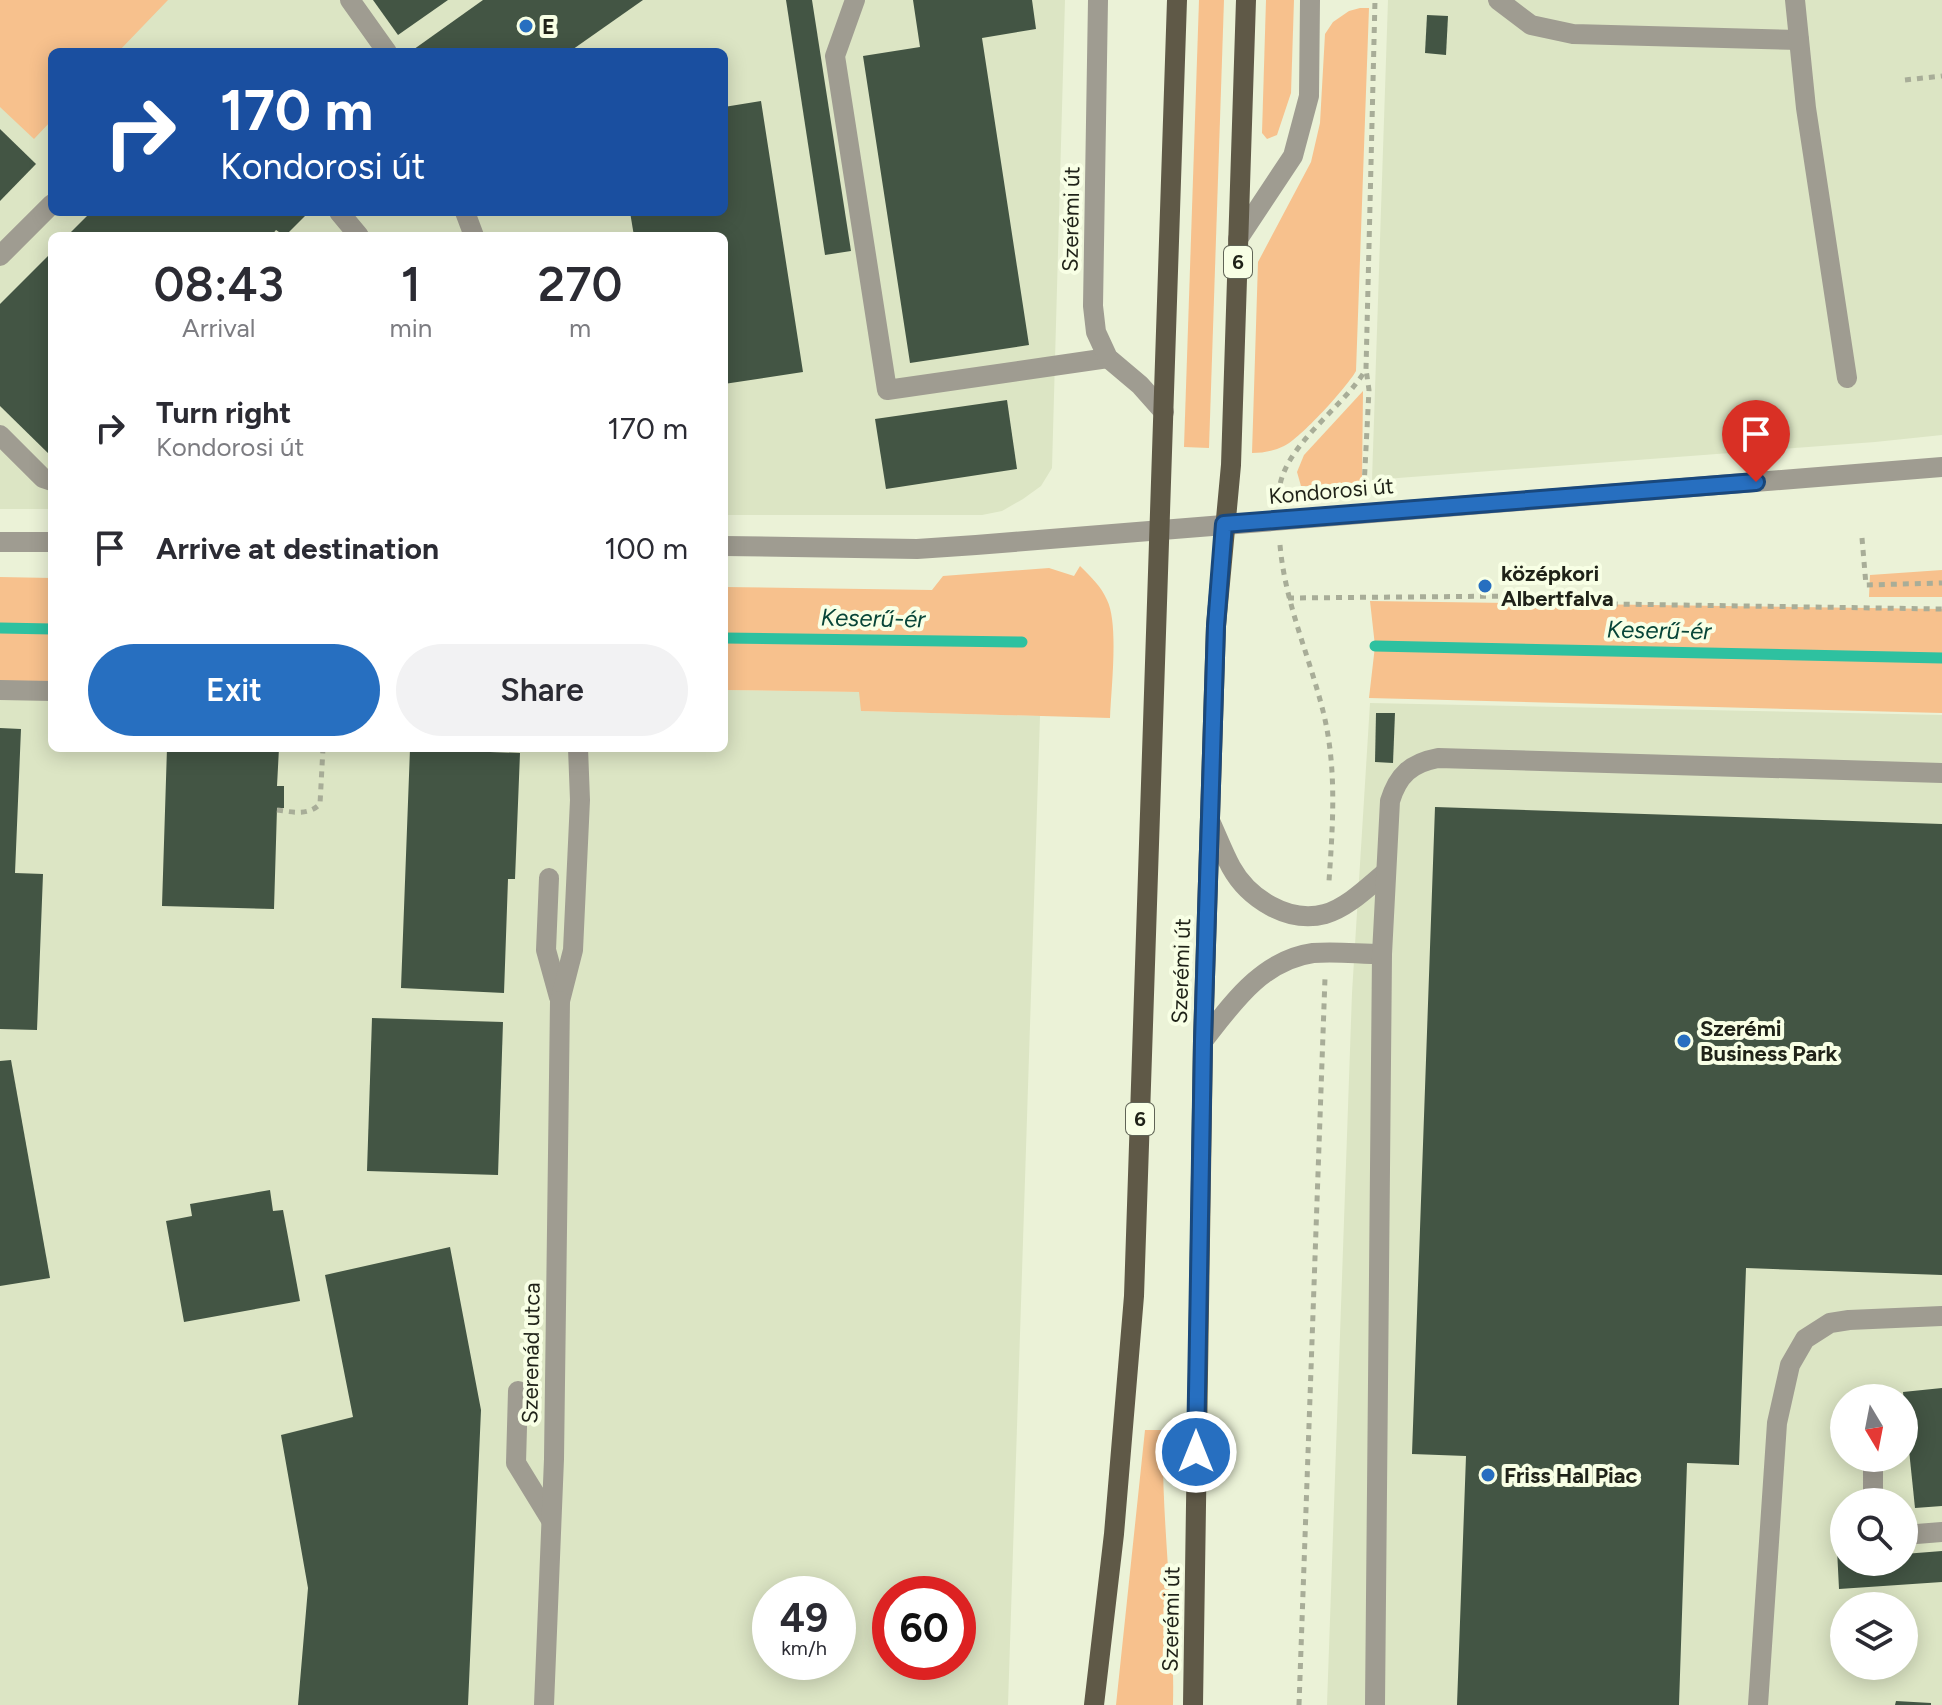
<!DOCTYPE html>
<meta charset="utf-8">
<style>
body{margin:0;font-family:Figtree,sans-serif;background:#f2f2f3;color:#2b2b33;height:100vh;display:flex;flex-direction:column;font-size:30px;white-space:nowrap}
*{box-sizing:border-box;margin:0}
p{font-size:26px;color:#7c7c81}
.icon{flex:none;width:44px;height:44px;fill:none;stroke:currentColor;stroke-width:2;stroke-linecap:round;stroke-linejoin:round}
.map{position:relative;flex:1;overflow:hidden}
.panel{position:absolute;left:48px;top:232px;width:680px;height:520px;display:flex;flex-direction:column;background:#fff;border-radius:12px;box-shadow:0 4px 20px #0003}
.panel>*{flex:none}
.guide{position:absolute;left:48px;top:48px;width:680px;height:168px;border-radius:12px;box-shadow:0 4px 20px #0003;background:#1a4fa0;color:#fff;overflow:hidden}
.needle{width:52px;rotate:170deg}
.buttons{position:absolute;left:1830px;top:1384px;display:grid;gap:16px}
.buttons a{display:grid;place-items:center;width:88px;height:88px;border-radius:50%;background:#fff;box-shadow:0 4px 20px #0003;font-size:40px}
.speed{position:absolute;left:752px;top:1576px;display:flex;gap:16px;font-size:40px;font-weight:700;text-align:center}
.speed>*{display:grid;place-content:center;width:104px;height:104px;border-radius:50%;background:#fff;box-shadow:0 4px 20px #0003;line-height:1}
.speed small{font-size:20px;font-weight:400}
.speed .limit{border:12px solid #d22;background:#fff;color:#111}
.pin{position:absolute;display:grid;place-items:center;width:68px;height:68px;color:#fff;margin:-82px -34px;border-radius:50% 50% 50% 0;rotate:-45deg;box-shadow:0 0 8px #0007}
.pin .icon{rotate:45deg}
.me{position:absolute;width:88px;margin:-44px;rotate:0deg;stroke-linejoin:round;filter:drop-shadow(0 0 6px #0008)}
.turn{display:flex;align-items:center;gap:28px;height:168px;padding:0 40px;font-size:36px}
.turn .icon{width:104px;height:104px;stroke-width:2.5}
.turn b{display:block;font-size:56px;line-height:68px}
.eta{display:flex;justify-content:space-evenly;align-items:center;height:136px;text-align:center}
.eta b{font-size:48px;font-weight:600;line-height:56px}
.button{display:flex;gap:16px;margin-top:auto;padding:16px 40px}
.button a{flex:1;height:92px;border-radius:48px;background:#276fc0;color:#fff;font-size:32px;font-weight:600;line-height:92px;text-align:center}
.button a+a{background:#f2f2f3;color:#2b2b33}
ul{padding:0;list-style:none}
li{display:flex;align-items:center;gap:24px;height:120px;padding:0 40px}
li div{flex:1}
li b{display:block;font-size:30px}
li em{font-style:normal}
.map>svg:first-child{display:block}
.built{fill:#dce5c4;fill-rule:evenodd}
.green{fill:#f7c18d}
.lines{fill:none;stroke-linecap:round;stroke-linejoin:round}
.stream{stroke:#2ec1a0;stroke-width:11}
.building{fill:#435544}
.path{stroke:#a8ad98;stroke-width:5;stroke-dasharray:6 6;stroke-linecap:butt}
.lane{stroke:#9f9c91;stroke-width:20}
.street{stroke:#9f9c91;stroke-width:20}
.primary{stroke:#5f5947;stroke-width:20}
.route-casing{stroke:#19487d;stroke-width:20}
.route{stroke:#276fc0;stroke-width:14}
.poi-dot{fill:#276fc0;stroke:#f8ffe5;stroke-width:3}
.labels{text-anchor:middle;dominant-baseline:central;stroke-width:8;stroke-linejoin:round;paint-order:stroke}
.shield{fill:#f8ffe5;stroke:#606456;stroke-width:2}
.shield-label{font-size:20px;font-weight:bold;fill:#1f2218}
.poi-label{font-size:22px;font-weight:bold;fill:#1f2218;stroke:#f8ffe5;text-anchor:start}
.street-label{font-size:22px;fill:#1f2218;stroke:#f8ffe5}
.water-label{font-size:24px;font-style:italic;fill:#074538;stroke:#f8ffe5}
</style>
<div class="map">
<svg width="1942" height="1705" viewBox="0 0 1942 1705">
<rect width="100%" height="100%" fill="#ebf2d7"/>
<g class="built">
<path d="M0,0H1065L1052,468L1041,486L1023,499L1002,511L982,515H724V236H52V509H0ZM52,52H724V212H52Z"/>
<path d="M1388,0H1942V435L1875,442L1372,480Z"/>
<path d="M0,681L52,682V748H724V690L860,692L862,711L1040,716L1008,1705H0ZM770,1594H838V1662H770ZM890,1594H958V1662H890Z"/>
<path d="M1370,703L1942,715V1705H1327L1352,993ZM1844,1398H1904V1458H1844ZM1844,1502H1904V1562H1844ZM1844,1606H1904V1666H1844Z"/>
</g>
<g class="green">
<path d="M0,0H168L118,52H52V120L34,139L0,107Z"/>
<path d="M1199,0H1224L1209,448L1184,447Z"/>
<path d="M1266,0H1294L1291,93L1277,135L1267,139L1262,133Z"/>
<path d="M1360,8H1369L1356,371C1347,387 1300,439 1284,446C1274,451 1263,453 1252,453L1258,262L1311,162L1320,123L1325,34L1333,22L1349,11Z"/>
<path d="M1363,391L1362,479L1359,482L1336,486H1301L1297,472L1304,455Z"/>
<path d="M1080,566C1091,577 1101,586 1107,600C1119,624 1111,689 1110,718L861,711L859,692L724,690V587L932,590L943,576L1049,568L1074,576Z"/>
<path d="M1942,570V597H1869L1870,575Z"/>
<path d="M0,577L52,578V682L0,681Z"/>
<path d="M1370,601L1942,609V713L1369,698L1375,646Z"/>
<path d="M1145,1430H1163C1161,1522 1175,1613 1173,1705H1116Z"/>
</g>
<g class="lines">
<g class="stream">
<path d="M0,628L52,629"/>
<path d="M724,638L1022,642"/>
<path d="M1375,646L1942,658"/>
</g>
</g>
<g class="building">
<path d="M373,0H448L398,35Z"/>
<path d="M483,0H643L569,52H410Z"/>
<path d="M786,0H812L851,251L825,255Z"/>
<path d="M913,0H1032L1036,29L982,38L1029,345L910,363L863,56L920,47Z"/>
<path d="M1427,15L1448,16L1446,55L1425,53Z"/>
<path d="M761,101L803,372L724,384V236H634L630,212H724V107Z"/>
<path d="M0,129L36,164L0,201Z"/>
<path d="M91,212H309L285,236L276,230L271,236H67Z"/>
<path d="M52,252V457L0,406V304Z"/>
<path d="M1007,400L1017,469L886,489L875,419Z"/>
<path d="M1376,713H1395L1393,763L1375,762Z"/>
<path d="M0,728L21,729L15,873L43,874L37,1030L0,1029Z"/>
<path d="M167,748H279L277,786H284V808H277L274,909L162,906Z"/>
<path d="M410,749L520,753L515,879H508L504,993L401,988Z"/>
<path d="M1435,807L1942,824V1275L1746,1268L1739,1465L1687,1463L1679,1705H1457L1466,1456L1412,1454Z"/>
<path d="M372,1018L503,1022L498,1175L367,1171Z"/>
<path d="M11,1060L50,1278L0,1286V1061Z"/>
<path d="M270,1190L273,1211L283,1210L300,1301L184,1322L166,1221L192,1216L190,1204Z"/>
<path d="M450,1247L481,1410L468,1705H298L308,1588L281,1435L353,1417L325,1275Z"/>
<path d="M1942,1388V1506L1915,1508L1903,1392Z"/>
<path d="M1837,1549H1844V1562H1904V1554L1942,1551V1582L1839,1589Z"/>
<path d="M1896,1701L1931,1703V1705H1895Z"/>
</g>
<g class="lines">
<g class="path">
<path d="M1905,80L1942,76"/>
<path d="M1364,487L1369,390L1366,369"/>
<path d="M1279,495C1279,448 1344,408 1366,369L1375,0"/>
<path d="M1862,538L1866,585L1942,583"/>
<path d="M1280,545C1285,603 1309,655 1323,711C1337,767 1333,823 1329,881"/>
<path d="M1288,598L1515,596L1614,604L1942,609"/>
<path d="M277,810C293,812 308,816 320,804L323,748"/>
<path d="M1299,1705L1325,978"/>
</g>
<g class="lane">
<path d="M350,0L387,52"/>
<path d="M855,0L835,56L887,390L1108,358"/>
<path d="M1098,0L1093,306L1096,332L1108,358L1140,385L1164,412"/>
<path d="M1498,0L1531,25L1573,34L1799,40"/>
<path d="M1795,0L1806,108L1847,378"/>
<path d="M339,212L359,236"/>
<path d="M465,212L474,236"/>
<path d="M1238,239L1293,156L1309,96L1310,0"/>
<path d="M0,256L52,204"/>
<path d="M0,435L43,478L52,481"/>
<path d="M0,690L52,691"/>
<path d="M1210,821C1217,836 1223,852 1231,867C1248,898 1288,924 1325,914C1347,908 1368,887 1386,872"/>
<path d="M549,878L546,950L559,997"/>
<path d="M560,1001L573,950L580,800L578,748"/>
<path d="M1203,1041C1232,1004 1262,960 1313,953C1336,951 1359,954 1382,954"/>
<path d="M518,1391L516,1463L551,1520"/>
<path d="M1873,1502V1458"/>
<path d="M1904,1535L1942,1532"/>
<path d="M1375,1705L1382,954L1390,801C1398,775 1411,763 1438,758L1942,773"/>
<path d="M1758,1705L1777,1423L1790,1365L1805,1339L1830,1323L1849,1320L1942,1316"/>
</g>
<g class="street">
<path d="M0,542H52"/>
<path d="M724,546L917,549L976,545L1942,467"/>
<path d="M544,1705L554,1459L560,1001"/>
</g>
<g class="primary">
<path d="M1094,1705L1114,1534L1134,1296L1177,0"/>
<path d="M1193,1705L1203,1041L1216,626L1231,465L1246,0"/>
</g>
</g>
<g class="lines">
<g class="route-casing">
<path id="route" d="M1196,1452L1203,1041L1216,626L1224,524L1756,482"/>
</g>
<use href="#route" class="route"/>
</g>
<g class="poi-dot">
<circle cx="526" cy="26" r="8"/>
<circle cx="1485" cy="586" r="8"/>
<circle cx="1684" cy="1041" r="8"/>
<circle cx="1488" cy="1475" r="8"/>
</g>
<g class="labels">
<g class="shield">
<rect x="1224" y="246" width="28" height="32" rx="6"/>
<rect x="1126" y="1103" width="28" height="32" rx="6"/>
</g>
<g class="shield-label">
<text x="1238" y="262">6</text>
<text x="1140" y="1119">6</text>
</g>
<g class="poi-label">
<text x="542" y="26">E</text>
<text x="1501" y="573">középkori<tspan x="1501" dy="25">Albertfalva</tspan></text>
<text x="1700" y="1028">Szerémi<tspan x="1700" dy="25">Business Park</tspan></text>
<text x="1504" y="1475">Friss Hal Piac</text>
</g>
<g class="street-label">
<text transform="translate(1071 219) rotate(-89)">Szerémi út</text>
<text transform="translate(1331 491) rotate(-5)">Kondorosi út</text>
<text transform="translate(1181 971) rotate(-88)">Szerémi út</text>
<text transform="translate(531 1353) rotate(-89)">Szerenád utca</text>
<text transform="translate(1171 1619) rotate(-89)">Szerémi út</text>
</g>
<g class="water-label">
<text transform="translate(873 618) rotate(1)">Keserű-ér</text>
<text transform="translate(1659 630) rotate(1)">Keserű-ér</text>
</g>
</g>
</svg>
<div class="buttons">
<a><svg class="needle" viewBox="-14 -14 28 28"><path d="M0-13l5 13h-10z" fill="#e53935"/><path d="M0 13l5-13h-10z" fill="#7c7c81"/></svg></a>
<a><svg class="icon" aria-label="search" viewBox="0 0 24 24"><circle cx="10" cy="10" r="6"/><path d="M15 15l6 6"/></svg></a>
<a><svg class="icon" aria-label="layers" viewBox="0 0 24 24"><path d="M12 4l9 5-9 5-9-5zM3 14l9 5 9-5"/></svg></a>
</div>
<div class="speed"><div>49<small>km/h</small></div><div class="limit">60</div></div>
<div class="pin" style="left:1756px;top:482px;background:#d93025"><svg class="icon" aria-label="arrive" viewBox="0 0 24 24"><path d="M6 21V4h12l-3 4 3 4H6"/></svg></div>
<svg class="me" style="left:1196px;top:1452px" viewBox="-20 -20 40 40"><circle r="17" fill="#276fc0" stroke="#fff" stroke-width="3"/><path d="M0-11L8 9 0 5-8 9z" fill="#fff"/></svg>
<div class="guide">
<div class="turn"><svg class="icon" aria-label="right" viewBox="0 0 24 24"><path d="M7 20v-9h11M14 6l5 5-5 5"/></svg><div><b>170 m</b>Kondorosi út</div></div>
</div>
<section class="panel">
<div class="eta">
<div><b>08:43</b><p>Arrival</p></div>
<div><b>1</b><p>min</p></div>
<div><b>270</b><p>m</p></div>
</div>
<ul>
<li><svg class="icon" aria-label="right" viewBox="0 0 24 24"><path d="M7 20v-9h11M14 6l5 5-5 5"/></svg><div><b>Turn right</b><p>Kondorosi út</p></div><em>170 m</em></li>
<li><svg class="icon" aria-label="arrive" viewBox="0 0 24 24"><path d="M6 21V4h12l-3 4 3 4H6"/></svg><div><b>Arrive at destination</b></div><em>100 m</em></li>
</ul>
<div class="button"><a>Exit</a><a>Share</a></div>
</section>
</div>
